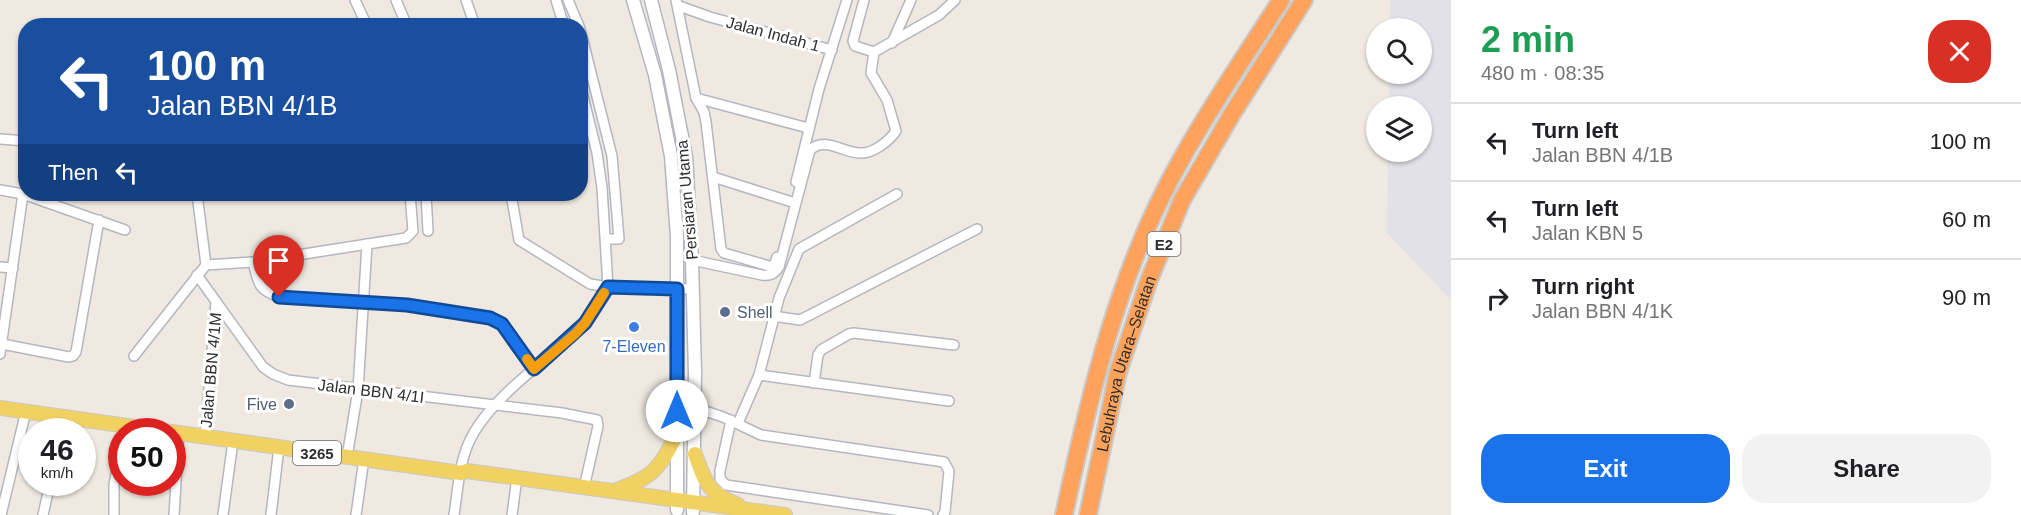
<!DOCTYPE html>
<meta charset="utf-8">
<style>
body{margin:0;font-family:Helvetica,sans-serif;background:#f2f2f2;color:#202124;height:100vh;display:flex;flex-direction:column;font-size:22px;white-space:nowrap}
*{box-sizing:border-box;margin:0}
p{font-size:20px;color:#757577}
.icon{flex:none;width:33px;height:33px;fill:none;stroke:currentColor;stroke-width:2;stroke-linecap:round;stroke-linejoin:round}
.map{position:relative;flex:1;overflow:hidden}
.panel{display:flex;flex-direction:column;background:#fff;width:570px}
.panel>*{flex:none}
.banner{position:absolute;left:18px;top:18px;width:570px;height:183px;border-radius:24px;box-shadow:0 2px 4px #0004;background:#1a4fa0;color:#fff;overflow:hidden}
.controls{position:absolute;left:1366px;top:18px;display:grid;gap:12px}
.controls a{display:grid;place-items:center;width:66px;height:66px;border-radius:50%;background:#fff;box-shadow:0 2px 4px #0004;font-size:30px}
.speed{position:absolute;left:18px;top:418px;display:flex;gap:12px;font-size:30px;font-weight:700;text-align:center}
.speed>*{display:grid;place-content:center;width:78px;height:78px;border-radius:50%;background:#fff;box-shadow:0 2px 4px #0004;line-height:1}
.speed small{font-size:15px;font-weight:400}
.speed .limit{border:9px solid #d22;background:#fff;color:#111}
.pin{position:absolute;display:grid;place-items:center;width:51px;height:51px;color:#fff;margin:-62px -26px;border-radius:50% 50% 50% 0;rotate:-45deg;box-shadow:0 0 6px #0007}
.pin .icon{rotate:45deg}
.me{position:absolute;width:66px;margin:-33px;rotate:0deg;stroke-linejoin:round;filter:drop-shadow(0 0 4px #0008)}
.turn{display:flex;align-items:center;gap:21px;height:126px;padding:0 30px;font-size:27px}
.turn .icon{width:78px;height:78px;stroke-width:2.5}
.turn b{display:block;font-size:42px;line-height:51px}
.then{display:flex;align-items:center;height:57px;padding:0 30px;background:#0003;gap:12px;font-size:22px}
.round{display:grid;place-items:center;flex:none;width:63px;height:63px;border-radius:24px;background:#f2f2f2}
.head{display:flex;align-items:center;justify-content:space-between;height:102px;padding:0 30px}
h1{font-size:36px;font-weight:600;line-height:45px;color:#1e9e55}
.action{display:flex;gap:12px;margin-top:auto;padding:12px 30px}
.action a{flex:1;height:69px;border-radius:24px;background:#1a73e8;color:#fff;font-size:24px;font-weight:600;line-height:69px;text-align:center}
.action a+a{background:#f2f2f2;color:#202124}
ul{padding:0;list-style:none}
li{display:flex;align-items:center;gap:18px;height:78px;padding:0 30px;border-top:2px solid #e0e0e0}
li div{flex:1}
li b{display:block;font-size:22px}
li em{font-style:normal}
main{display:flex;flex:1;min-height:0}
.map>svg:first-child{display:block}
.industrial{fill:#e3e1e8}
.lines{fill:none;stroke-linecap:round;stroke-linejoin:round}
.minor-casing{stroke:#b4b7c1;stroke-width:12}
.secondary-casing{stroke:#b4b7c1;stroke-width:15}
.primary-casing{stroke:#c9c9c9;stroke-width:16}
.motorway-casing{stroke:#c9c9c9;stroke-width:20}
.minor{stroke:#fff;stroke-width:9}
.secondary{stroke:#fff;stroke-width:12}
.primary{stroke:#f2d163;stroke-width:14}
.motorway{stroke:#ffa35c;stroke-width:16}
.route-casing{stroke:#114b97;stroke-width:15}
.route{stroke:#1a73e8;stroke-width:10}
.slow{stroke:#f59e0b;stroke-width:10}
.service-dot{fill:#5c6f8a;stroke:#fff;stroke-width:2}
.shop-dot{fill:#3f7fe0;stroke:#fff;stroke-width:2}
.labels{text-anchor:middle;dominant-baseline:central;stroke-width:6;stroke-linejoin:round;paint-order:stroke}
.shield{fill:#fff;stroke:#6d6d6d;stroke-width:1.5}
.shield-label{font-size:15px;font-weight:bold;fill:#2e2e2e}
.street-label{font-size:16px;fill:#2e2e2e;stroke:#fff}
.service-label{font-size:16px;fill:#4e5e75;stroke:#fff;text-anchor:start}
.shop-label{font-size:16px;fill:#366cbe;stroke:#fff}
</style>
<main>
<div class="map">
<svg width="1451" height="515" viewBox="0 0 1451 515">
<rect width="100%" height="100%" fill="#efe9e1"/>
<path class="industrial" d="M1391,0H1451V300L1387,233L1388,152H1422V106H1389V74H1422V28H1389Z"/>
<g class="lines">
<g class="minor-casing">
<g id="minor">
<path d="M355,0L367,26"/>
<path d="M396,0L407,26"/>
<path d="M466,0L475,26"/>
<path d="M556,0L564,26"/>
<path d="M568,0L579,26"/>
<path d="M676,0L696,98L808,128"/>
<path d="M864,0L853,41L855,46L874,52"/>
<path d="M679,6L710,17L832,50"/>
<path d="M580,29L612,156L619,239H606"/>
<path d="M892,43L911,0"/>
<path d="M696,98L704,112L706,122L721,249L724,253L769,266H774L777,257"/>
<path d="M0,139L26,141"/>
<path d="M713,177L792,202"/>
<path d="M796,182L819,89L847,0"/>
<path d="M0,190L23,194L125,230"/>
<path d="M426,194L428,231"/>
<path d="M511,194L519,240L590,284L608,287L693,289"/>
<path d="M692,260L762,275C771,276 774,274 779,267L810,150C825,136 843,153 860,153C873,154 889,141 896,131L887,100L871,73L874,52L939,15L955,0"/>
<path d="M253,262C259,284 257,289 279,297L407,305L490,318L502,324L534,369"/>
<path d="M206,265L253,262L406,238L413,231L410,194"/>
<path d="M0,267L13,268"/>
<path d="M197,275L263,367L273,374L288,380L562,413L597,420L598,426L584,488"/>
<path d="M773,316L800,320L977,229"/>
<path d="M2,344L69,357L73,356L76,352L99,220"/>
<path d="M0,354L23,194"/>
<path d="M134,356L206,265L197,194"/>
<path d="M759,375L949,401"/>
<path d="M814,383L818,355L821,350L849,334L854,333L954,345"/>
<path d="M696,408L723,417L761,435L944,462L949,471L945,512L943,515"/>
<path d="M731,420L720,471V479L726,485L928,515"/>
<path d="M738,423L759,375L779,298L799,249L897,194"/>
<path d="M62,432L65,417"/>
<path d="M205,437L216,302"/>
<path d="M347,457L358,390L367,244"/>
<path d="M1,515L26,411"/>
<path d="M43,515L50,483"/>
<path d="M114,515V484L122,446"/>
<path d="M174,515L179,433"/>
<path d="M223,515L233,441"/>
<path d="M271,515L279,447"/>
<path d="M356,515L364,459"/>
<path d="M454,515C458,490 459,461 471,438C491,399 543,362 576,333L585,323L608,287L602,188L597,153L580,84"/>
<path d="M512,515L516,485"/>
</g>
</g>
<g class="secondary-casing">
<g id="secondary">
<path d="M633,0L655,75L671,156L677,237V510"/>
<path d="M651,0L669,70L686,157L692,260L695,373L693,512"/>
</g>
</g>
<g class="primary-casing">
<g id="primary">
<path d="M0,408L170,432"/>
<path d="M172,432L461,473L467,471L785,515"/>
<path d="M695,454C706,484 707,492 738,505"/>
<path d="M614,491C653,477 658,471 677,434"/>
</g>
</g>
<g class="motorway-casing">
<g id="motorway">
<path d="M1064,515C1090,392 1119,268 1182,158C1212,104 1248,52 1281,0"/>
<path id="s1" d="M1088,515L1118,372L1149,280L1182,200L1232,114L1304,0"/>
</g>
</g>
<use href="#minor" class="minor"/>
<use href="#secondary" class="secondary"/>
<use href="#primary" class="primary"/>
<use href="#motorway" class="motorway"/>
</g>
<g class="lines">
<g class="route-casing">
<path id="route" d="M279,297L407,305L490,318L502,324L534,369L585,323L608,287L677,289V411"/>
</g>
<use href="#route" class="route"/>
<path class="slow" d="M527,359L534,369L576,333L585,323L604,293"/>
</g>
<g class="service-dot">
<circle cx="725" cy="312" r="6"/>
<circle cx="289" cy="404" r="6"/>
</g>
<circle class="shop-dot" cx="634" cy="327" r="6"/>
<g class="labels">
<g class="shield">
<rect x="1147.5" y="232" width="33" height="24" rx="4.5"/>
<rect x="293" y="441" width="48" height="24" rx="4.5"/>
</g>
<g class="shield-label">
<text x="1164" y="244">E2</text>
<text x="317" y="453">3265</text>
</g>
<g class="street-label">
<text transform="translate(773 34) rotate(15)">Jalan Indah 1</text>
<text transform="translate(687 200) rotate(-95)">Persiaran Utama</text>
<text stroke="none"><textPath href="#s1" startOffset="156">Lebuhraya Utara–Selatan</textPath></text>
<text transform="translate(211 370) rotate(-85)">Jalan BBN 4/1M</text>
<text transform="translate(371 391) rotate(7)">Jalan BBN 4/1I</text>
</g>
<g class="service-label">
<text x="737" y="312">Shell</text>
<text x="277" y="404" text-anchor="end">Five</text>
</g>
<g class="shop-label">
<text x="634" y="346">7-Eleven</text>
</g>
</g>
</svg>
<div class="controls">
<a><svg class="icon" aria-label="search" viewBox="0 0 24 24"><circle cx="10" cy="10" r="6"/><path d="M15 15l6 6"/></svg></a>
<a><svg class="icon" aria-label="layers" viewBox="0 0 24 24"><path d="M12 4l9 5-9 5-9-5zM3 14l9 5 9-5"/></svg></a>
</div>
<div class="speed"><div>46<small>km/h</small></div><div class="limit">50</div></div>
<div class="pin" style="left:279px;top:297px;background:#d93025"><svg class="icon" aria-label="arrive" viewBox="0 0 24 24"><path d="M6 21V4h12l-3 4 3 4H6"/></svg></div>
<svg class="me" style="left:677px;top:411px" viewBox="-20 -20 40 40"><circle r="19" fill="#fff"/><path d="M0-13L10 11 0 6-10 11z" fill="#1a73e8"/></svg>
<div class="banner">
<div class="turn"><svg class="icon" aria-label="left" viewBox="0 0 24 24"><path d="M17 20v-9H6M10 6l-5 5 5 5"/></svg><div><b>100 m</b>Jalan BBN 4/1B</div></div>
<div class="then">Then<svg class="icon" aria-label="left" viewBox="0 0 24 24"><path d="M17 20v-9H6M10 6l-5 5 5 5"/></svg></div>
</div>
</div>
<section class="panel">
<div class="head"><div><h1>2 min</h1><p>480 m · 08:35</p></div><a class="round" style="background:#d93025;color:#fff"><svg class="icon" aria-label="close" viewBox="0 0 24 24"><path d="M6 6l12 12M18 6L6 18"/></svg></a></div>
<ul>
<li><svg class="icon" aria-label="left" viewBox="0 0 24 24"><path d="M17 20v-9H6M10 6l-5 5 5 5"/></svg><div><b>Turn left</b><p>Jalan BBN 4/1B</p></div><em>100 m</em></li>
<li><svg class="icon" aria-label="left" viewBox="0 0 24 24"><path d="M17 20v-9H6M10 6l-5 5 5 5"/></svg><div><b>Turn left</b><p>Jalan KBN 5</p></div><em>60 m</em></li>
<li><svg class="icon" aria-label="right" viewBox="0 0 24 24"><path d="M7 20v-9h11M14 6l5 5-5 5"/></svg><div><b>Turn right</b><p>Jalan BBN 4/1K</p></div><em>90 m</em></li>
</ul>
<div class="action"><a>Exit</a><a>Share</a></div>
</section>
</main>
